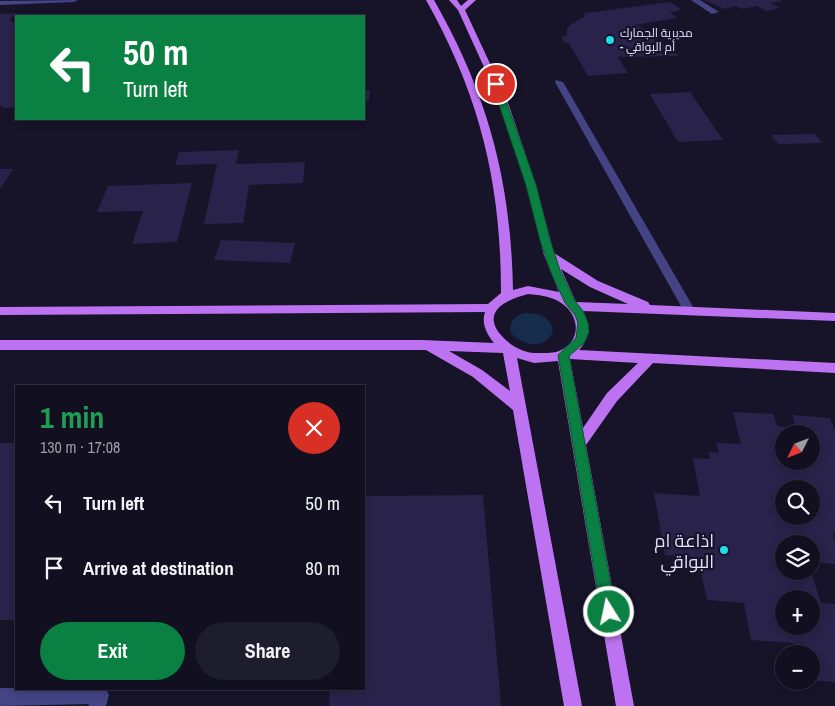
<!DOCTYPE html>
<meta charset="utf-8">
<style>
body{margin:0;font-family:"Archivo Narrow",Cairo,sans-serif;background:#1e1d2d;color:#f1f3f6;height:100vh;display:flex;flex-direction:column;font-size:19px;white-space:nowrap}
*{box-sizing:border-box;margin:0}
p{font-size:16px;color:#9c9ca5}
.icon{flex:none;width:28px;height:28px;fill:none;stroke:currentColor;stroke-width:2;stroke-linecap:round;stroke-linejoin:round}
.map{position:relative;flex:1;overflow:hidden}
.panel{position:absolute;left:15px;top:385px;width:350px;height:305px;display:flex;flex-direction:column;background:#110f20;border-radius:0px;box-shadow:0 2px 8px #0003,0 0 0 1px #302f3e}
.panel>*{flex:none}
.top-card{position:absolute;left:15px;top:15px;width:350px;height:105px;border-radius:0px;box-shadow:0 2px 8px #0003,0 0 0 1px #302f3e;background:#0b8043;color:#fff;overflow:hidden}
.needle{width:32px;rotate:228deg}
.buttons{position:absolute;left:775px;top:425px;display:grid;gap:10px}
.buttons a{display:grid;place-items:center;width:45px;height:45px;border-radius:50%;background:#110f20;box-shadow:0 2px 8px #0003,0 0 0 1px #302f3e;font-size:25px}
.pin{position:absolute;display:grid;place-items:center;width:42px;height:42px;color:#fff;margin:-21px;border:2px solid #fff;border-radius:50%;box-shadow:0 1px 5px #0007}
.me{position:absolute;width:55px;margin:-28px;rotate:350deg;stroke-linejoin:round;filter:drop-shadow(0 0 4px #0008)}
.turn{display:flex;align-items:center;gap:18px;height:105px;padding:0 25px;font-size:22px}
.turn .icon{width:65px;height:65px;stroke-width:2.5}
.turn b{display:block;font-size:35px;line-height:42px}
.round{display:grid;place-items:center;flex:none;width:52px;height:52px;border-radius:26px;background:#1e1d2d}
.headline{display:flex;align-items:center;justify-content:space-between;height:85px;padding:0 25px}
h1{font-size:30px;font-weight:700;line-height:38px;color:#1e9e55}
.action{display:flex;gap:10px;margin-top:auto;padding:10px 25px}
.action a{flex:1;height:58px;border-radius:30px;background:#0b8043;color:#fff;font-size:20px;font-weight:700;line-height:58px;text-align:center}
.action a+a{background:#1e1d2d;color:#f1f3f6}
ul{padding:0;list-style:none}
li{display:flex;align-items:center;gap:15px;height:65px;padding:0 25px}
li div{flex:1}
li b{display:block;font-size:19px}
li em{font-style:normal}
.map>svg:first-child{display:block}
.water{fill:#152c4d}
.building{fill:#29224a;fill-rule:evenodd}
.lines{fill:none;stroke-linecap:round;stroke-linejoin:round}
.minor{fill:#444485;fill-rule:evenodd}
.major{fill:#bd73f1;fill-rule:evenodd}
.route{fill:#0b8043;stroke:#07532c}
.poi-dot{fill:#20dbe9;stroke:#17142a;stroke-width:2}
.labels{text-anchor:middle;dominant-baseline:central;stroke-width:4.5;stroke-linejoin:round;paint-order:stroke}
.far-poi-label{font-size:12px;fill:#e3e1fc;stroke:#17142a;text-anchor:start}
.near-poi-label{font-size:18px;fill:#e3e1fc;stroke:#17142a;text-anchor:end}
</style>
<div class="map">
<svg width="835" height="706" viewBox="0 0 835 706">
<rect width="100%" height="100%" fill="#17142a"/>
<path class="water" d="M524,313C538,313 551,316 553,332C542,351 523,346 510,332C510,321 513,317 524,313Z"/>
<g class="building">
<path d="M704,0H781V1L771,3L780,8L766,11L757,6L742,9L736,6L725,9Z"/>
<path d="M670,2L682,10L670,12L677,18L634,25L639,26L679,56L622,57L617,56L628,73L588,76L569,43H564L562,37L567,36V29L570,25L585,16L584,15L586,13Z"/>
<path d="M16,13L9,20L16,24V107L4,108L0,105V14Z"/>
<path d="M364,90H370L369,101H364Z"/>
<path d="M690,92L723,140L678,142L650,94Z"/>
<path d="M815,134L822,143L778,144L771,135Z"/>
<path d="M239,150L236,164L305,162L303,183L249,185L243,223L204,224L217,164L175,165L179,152Z"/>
<path d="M0,169H13L0,189Z"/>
<path d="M192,183L177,242L132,244L143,211L97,212L108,186Z"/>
<path d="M221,240L295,243L290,263L214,260Z"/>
<path d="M733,412L773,414L777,426L796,428L792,415L830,418L835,431V533H833L835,540V564L811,562V544H784V571H811L821,603L835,604V682L811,680V654H796L794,643L751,640L744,603L707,600L698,558L665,555L654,493L700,496L693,458L710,459L709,452L719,453L716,443L741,444ZM784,434H811V461H784ZM784,489H811V516H784ZM784,599H811V626H784Z"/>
<rect x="0" y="443" width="16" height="177"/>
<path d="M483,495L501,706H329L330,689H364V496Z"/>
</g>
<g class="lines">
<g class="minor">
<path d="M78,0L74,2L0,5V1Z"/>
<path d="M691,0H700L719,12L712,14Z"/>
<path d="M556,80L563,82L696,312L694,315H686L555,82Z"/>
<path d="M0,688L106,689L109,695L106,706H88L89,704L0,706Z"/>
</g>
<path class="major" d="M426,0H434C488,95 511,181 513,290L528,286L559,292L544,255L526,185L499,100L458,10L449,0H457L461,6L468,0H476L465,10L507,100L536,185L554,253L598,281L648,302L650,305L835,313V321L583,311C591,325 590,338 579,350L835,363V373L653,363L617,401L586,445L634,706H616L558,361L534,363L517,358L582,706H564L513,410L473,377L426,350H0V340H422L494,343C487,334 481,324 485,312L0,315V307L488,304L501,293C501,183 480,96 426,0ZM561,269L590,287L628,304L576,302ZM528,294C538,295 549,296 558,301C579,312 584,340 559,351C554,353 546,353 540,353C525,354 510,346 500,334C481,310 509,299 528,294ZM449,351L503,353L510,391L482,370ZM570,359L638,363L607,393L583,428Z"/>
</g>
<path class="route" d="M493,82L500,84L536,185L550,240L560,270L575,301L583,311L588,323L589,332L584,343L569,356L616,612L614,618L609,620L603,618L601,612L558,355L576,338L578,323L575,315L565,303L550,270L540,240L526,185L492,84Z"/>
<g class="poi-dot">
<circle cx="610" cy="40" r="5"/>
<circle cx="724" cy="550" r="5"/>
</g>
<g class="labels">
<g class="far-poi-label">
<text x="620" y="33">مديرية الجمارك<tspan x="620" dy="14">- أم البواقي</tspan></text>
</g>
<g class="near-poi-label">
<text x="714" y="540">اذاعة ام<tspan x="714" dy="21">البواقي</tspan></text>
</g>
</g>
</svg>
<div class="buttons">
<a><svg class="needle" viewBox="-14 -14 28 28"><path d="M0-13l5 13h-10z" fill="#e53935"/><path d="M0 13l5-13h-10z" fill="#9c9ca5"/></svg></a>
<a><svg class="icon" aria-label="search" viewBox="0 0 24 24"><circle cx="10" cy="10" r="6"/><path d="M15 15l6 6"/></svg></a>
<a><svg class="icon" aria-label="layers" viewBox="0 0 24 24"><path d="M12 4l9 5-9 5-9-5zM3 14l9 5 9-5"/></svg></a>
<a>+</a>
<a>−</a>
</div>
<div class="pin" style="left:496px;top:84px;background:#d93025"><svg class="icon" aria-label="arrive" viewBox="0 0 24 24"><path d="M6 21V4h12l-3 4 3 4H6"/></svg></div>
<svg class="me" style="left:609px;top:612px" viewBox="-20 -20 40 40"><circle r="17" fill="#0b8043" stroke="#fff" stroke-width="3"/><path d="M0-11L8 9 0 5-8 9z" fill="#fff"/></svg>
<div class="top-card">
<div class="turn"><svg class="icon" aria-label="left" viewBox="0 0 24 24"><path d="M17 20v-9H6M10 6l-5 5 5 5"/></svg><div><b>50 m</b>Turn left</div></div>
</div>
<section class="panel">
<div class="headline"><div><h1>1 min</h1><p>130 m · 17:08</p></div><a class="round" style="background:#d93025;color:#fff"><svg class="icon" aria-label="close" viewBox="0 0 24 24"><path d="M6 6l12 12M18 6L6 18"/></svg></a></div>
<ul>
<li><svg class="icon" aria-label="left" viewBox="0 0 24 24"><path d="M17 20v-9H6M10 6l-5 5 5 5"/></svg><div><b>Turn left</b></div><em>50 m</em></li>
<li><svg class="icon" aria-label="arrive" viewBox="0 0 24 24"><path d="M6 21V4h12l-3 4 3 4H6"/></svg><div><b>Arrive at destination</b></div><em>80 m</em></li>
</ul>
<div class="action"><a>Exit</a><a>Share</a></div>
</section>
</div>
